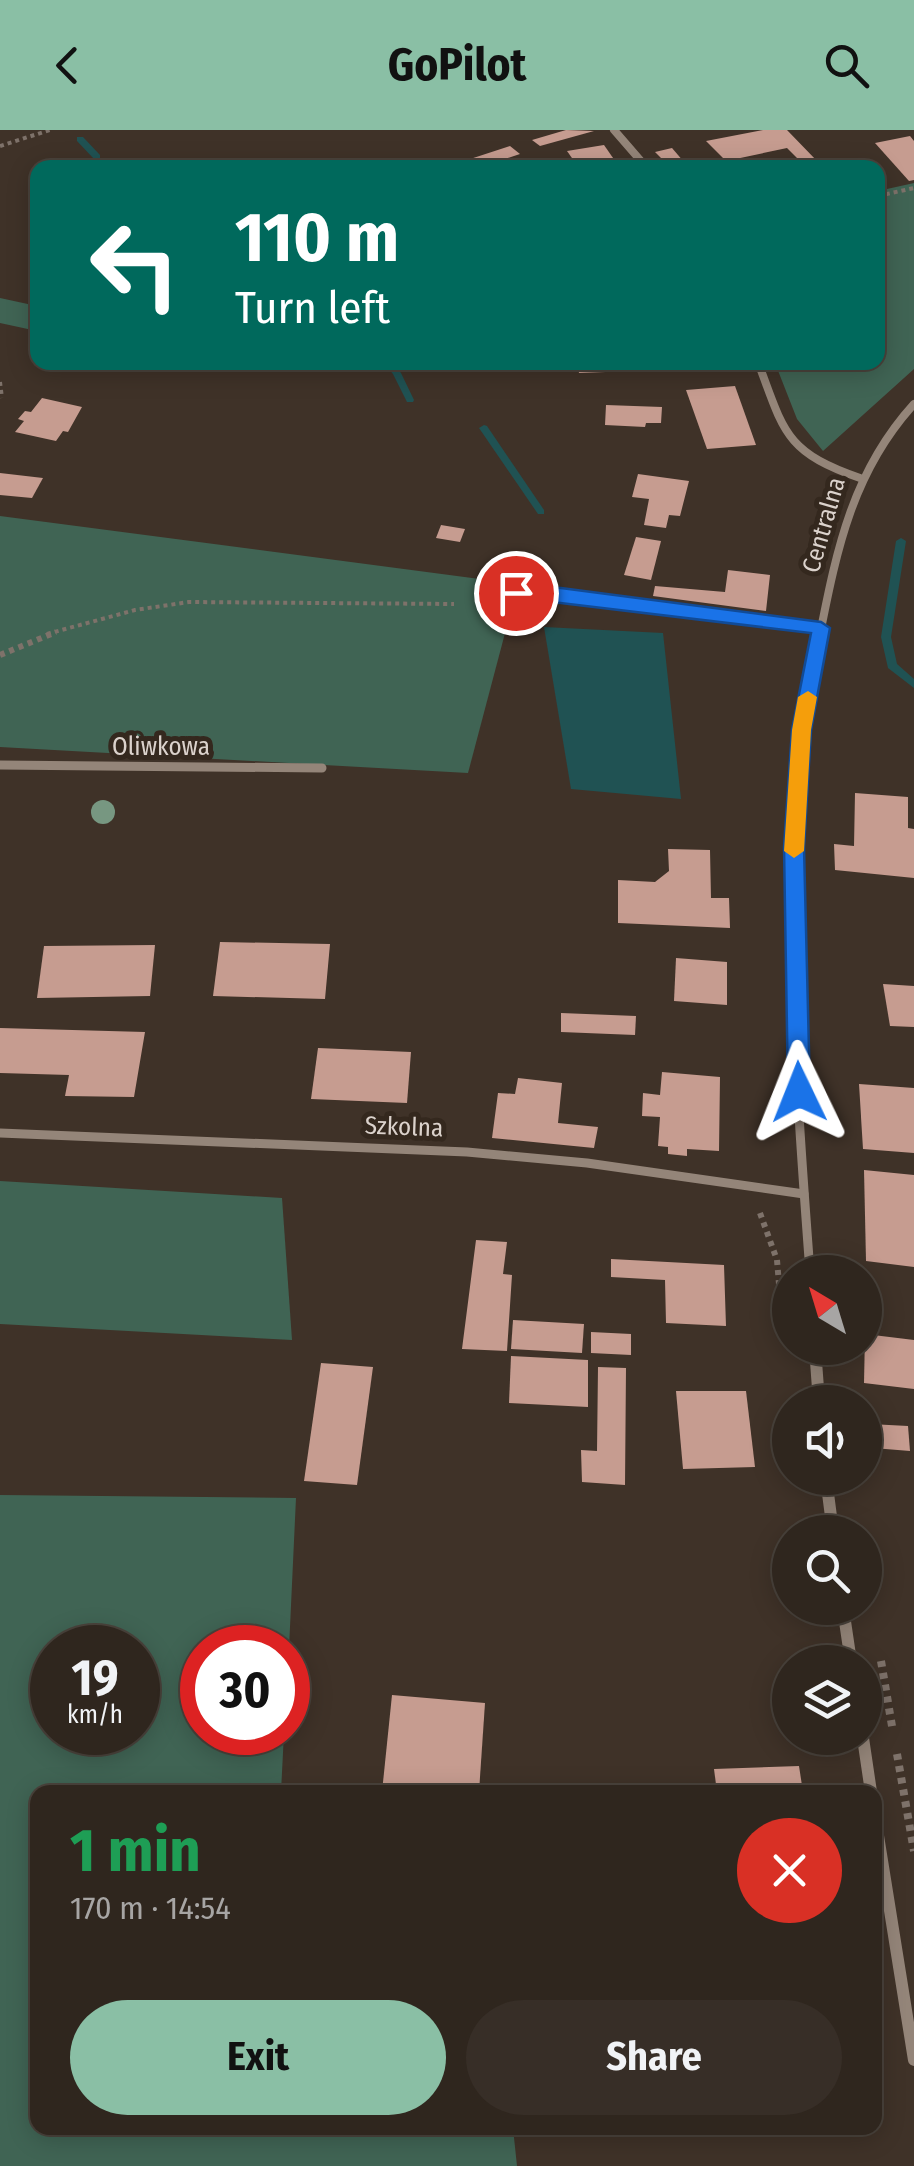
<!DOCTYPE html>
<meta charset="utf-8">
<style>
body{margin:0;font-family:"Fira Sans Condensed",sans-serif;background:#372e27;color:#f1f3f6;height:100vh;display:flex;flex-direction:column;font-size:38px;white-space:nowrap}
*{box-sizing:border-box;margin:0}
p{font-size:32px;color:#a7a5a4}
.icon{flex:none;width:55px;height:55px;fill:none;stroke:currentColor;stroke-width:2;stroke-linecap:round;stroke-linejoin:round}
.map{position:relative;flex:1;overflow:hidden}
.sheet{position:absolute;left:30px;top:1655px;width:852px;height:350px;display:flex;flex-direction:column;background:#2f261e;border-radius:20px;box-shadow:0 5px 25px #0003,0 0 0 2px #4a433c}
.sheet>*{flex:none}
.banner{position:absolute;left:30px;top:30px;width:855px;height:210px;border-radius:20px;box-shadow:0 5px 25px #0003,0 0 0 2px #4a433c;background:#00695c;color:#fff;overflow:hidden}
.needle{width:65px;rotate:322deg}
.controls{position:absolute;left:772px;top:1125px;display:grid;gap:20px}
.controls a{display:grid;place-items:center;width:110px;height:110px;border-radius:50%;background:#2f261e;box-shadow:0 5px 25px #0003,0 0 0 2px #4a433c;font-size:50px}
.speed{position:absolute;left:30px;top:1495px;display:flex;gap:20px;font-size:50px;font-weight:700;text-align:center}
.speed>*{display:grid;place-content:center;width:130px;height:130px;border-radius:50%;background:#2f261e;box-shadow:0 5px 25px #0003,0 0 0 2px #4a433c;line-height:1}
.speed small{font-size:25px;font-weight:400}
.speed .limit{border:15px solid #d22;background:#fff;color:#111}
.pin{position:absolute;display:grid;place-items:center;width:85px;height:85px;color:#fff;margin:-42px;border:5px solid #fff;border-radius:50%;box-shadow:0 2px 10px #0007}
.me{position:absolute;width:110px;margin:-55px;rotate:358deg;stroke-linejoin:round;filter:drop-shadow(0 0 8px #0008)}
.turn{display:flex;align-items:center;gap:35px;height:210px;padding:0 40px;font-size:45px}
.turn .icon{width:130px;height:130px;stroke-width:2.5}
.turn b{display:block;font-size:70px;line-height:85px}
.round{display:grid;place-items:center;flex:none;width:105px;height:105px;border-radius:52px;background:#372e27}
.overview{display:flex;align-items:center;justify-content:space-between;height:170px;padding:0 40px}
h1{font-size:60px;font-weight:700;line-height:75px;color:#1e9e55}
.cta{display:flex;gap:20px;margin-top:auto;padding:20px 40px}
.cta a{flex:1;height:115px;border-radius:60px;background:#8abfa5;color:#111;font-size:40px;font-weight:700;line-height:115px;text-align:center}
.cta a+a{background:#372e27;color:#f1f3f6}
header{display:flex;justify-content:space-between;align-items:center;height:130px;padding:0 40px;background:#8abfa5;color:#111;font-size:45px;font-weight:700}
.map>svg:first-child{display:block}
.green{fill:#406454;fill-rule:evenodd}
.water{fill:#205253}
.lines{fill:none;stroke-linecap:round;stroke-linejoin:round}
.stream{fill:#205253;fill-rule:evenodd}
.building{fill:#c69c90}
.path-far2{stroke:#7e726a;stroke-width:4;stroke-dasharray:4 4;stroke-linecap:butt}
.path-far1{stroke:#7e726a;stroke-width:6;stroke-dasharray:5 5;stroke-linecap:butt}
.path{stroke:#7e726a;stroke-width:8;stroke-dasharray:6 6;stroke-linecap:butt}
.service{stroke:#948579;stroke-width:5}
.minor-far2{stroke:#948579;stroke-width:8}
.minor-far1{stroke:#948579;stroke-width:9}
.minor{stroke:#948579;stroke-width:12}
.tree{fill:#779781}
.route{fill:#1a73e8;stroke:#114b97;stroke-width:2.5}
.slow{fill:#f59e0b}
.labels{text-anchor:middle;dominant-baseline:central;stroke-width:10;stroke-linejoin:round;paint-order:stroke}
.street-label{font-size:25px;fill:#dbd2cc;stroke:#34281e}
</style>
<header><svg class="icon" aria-label="back" viewBox="0 0 24 24"><path d="M15 5l-7 7 7 7"/></svg>GoPilot<svg class="icon" aria-label="search" viewBox="0 0 24 24"><circle cx="10" cy="10" r="6"/><path d="M15 15l6 6"/></svg></header>
<div class="map">
<svg width="914" height="2036" viewBox="0 0 914 2036">
<rect width="100%" height="100%" fill="#3f3228"/>
<g class="green">
<path d="M914,53V239L823,321L797,289L775,233L878,232V61Z"/>
<path d="M0,168L37,176V201L0,193Z"/>
<path d="M0,386L518,454L468,643L0,617Z"/>
<path d="M0,1051L282,1068L292,1210L0,1194Z"/>
<path d="M0,1365L296,1368L288,1540V1518H202V1602L284,1603L281,1662H38V1998H513L517,2036H0ZM52,1518H138V1602H52Z"/>
</g>
<path class="water" d="M544,497L663,503L681,669L571,659Z"/>
<g class="lines">
<g class="stream">
<path d="M77,7H83L100,25V29H94L77,11Z"/>
<path d="M383,232H392L401,243L414,270L413,272H407L393,244Z"/>
<path d="M484,295L487,296L544,380V384H538L479,298Z"/>
<path d="M901,408L906,411L891,507L897,534L914,549V558L888,538L881,507L896,411Z"/>
</g>
</g>
<g class="building">
<path d="M566,0L594,1L540,16L532,10Z"/>
<path d="M763,0H787L817,31L803,34L787,18L726,31L706,11Z"/>
<path d="M910,6L914,11V50L909,51L875,13Z"/>
<path d="M604,15L620,38H579L567,21Z"/>
<path d="M510,16L520,24L502,30L512,38H468L461,32Z"/>
<path d="M672,18L684,32L668,35L655,22Z"/>
<path d="M577,232H630L632,241L579,243Z"/>
<path d="M735,256L756,315L707,319L686,260Z"/>
<path d="M42,268L82,277L68,302L63,301L56,311L15,302L24,291L18,289L25,281L31,282Z"/>
<path d="M606,275L662,277L661,293H646L645,297L605,295Z"/>
<path d="M0,343L43,348L32,368L0,365Z"/>
<path d="M638,344L689,351L680,386L669,385L666,398L644,395L649,369L632,367Z"/>
<path d="M441,395L465,399L460,412L436,408Z"/>
<path d="M636,407L661,411L651,450L624,445Z"/>
<path d="M728,440L770,445L766,481L653,466L655,456L725,462Z"/>
<path d="M855,663L908,667V698L914,699V748L835,740L834,714L854,716Z"/>
<path d="M668,719L710,720L711,768H729L730,798L618,793V750L655,752L669,741Z"/>
<path d="M220,812L330,814L325,869L213,866Z"/>
<path d="M155,815L150,866L37,868L44,816Z"/>
<path d="M676,828L727,832V875L674,871Z"/>
<path d="M883,854L914,856V897L890,896Z"/>
<path d="M561,883L636,886L635,905L561,902Z"/>
<path d="M0,898L145,902L134,967L65,966L69,945L0,943Z"/>
<path d="M318,918L411,922L407,973L311,969Z"/>
<path d="M662,942L720,947L719,1021L687,1019V1026L668,1024V1017L658,1016L660,987L642,986L643,963L660,965Z"/>
<path d="M518,948L562,953L558,993L598,997L594,1018L492,1008L498,963L515,964Z"/>
<path d="M859,954L914,958V1023L863,1019Z"/>
<path d="M864,1040L914,1045V1137L866,1131Z"/>
<path d="M476,1110L507,1112L503,1144L512,1145L507,1221L462,1219Z"/>
<path d="M611,1129L724,1135L726,1196L666,1193L665,1150L611,1147Z"/>
<path d="M513,1190L584,1194L582,1223L511,1219Z"/>
<path d="M591,1202L631,1204V1225L591,1223Z"/>
<path d="M865,1204L914,1210V1259L864,1253Z"/>
<path d="M511,1226L588,1230V1277L509,1273Z"/>
<path d="M321,1233L373,1237L357,1355L304,1351Z"/>
<path d="M598,1237L626,1238L625,1355L582,1352L581,1320L597,1321Z"/>
<path d="M676,1261H746L755,1337L683,1339Z"/>
<path d="M870,1294L908,1296L910,1321L873,1318Z"/>
<path d="M392,1565L485,1573L479,1662H382Z"/>
<path d="M799,1636L803,1662H717L714,1639Z"/>
</g>
<g class="lines">
<g class="path-far2">
<path d="M0,16L50,0"/>
<path d="M878,66L914,58"/>
<path d="M0,252L2,268"/>
<path d="M47,504L135,480L189,472L454,474"/>
</g>
<g class="path-far1">
<path d="M0,525L56,502"/>
<path d="M760,1083L777,1130L780,1166"/>
</g>
<g class="path">
<path d="M780,1164L781,1183H790"/>
<path d="M865,1431L871,1469"/>
<path d="M881,1531L893,1602"/>
<path d="M897,1624L914,1721"/>
</g>
<path class="service" d="M516,463L561,464L821,498"/>
<g class="minor-far2">
<path d="M614,0L647,38"/>
<path d="M758,232C784,302 785,322 860,348"/>
<path d="M820,504C837,418 853,341 914,274"/>
</g>
<g class="minor-far1">
<path d="M0,635L322,638"/>
<path d="M0,1003L467,1022L587,1033L804,1064"/>
<path d="M810,1142C794,928 777,713 821,502"/>
</g>
<g class="minor">
<path d="M815,1218L819,1272"/>
<path d="M826,1348L833,1402"/>
<path d="M843,1478L851,1532"/>
<path d="M863,1608L871,1662"/>
<path d="M875,1687L914,1930"/>
</g>
</g>
<circle class="tree" cx="103" cy="682" r="12"/>
<path class="route" d="M516,457L561,458L821,492L830,498L811,600L804,717L810,962L807,969H791L788,962L784,717L792,600L811,503L510,467V459Z"/>
<path class="slow" d="M808,561L817,567L811,600L804,721L794,728L784,721L792,600L798,567Z"/>
<g class="labels">
<g class="street-label">
<text transform="translate(824 395) rotate(-74)">Centralna</text>
<text x="161" y="617">Oliwkowa</text>
<text transform="translate(404 997) rotate(2)">Szkolna</text>
</g>
</g>
</svg>
<div class="controls">
<a><svg class="needle" viewBox="-14 -14 28 28"><path d="M0-13l5 13h-10z" fill="#e53935"/><path d="M0 13l5-13h-10z" fill="#a7a5a4"/></svg></a>
<a><svg class="icon" aria-label="sound" viewBox="0 0 24 24"><path d="M4 9h4l5-4v14l-5-4H4zM17 9q2 3 0 6"/></svg></a>
<a><svg class="icon" aria-label="search" viewBox="0 0 24 24"><circle cx="10" cy="10" r="6"/><path d="M15 15l6 6"/></svg></a>
<a><svg class="icon" aria-label="layers" viewBox="0 0 24 24"><path d="M12 4l9 5-9 5-9-5zM3 14l9 5 9-5"/></svg></a>
</div>
<div class="speed"><div>19<small>km/h</small></div><div class="limit">30</div></div>
<div class="pin" style="left:516px;top:463px;background:#d93025"><svg class="icon" aria-label="arrive" viewBox="0 0 24 24"><path d="M6 21V4h12l-3 4 3 4H6"/></svg></div>
<svg class="me" style="left:799px;top:962px" viewBox="-20 -20 40 40"><path d="M0-17L14 15 0 8-14 15z" fill="#1a73e8" stroke="#fff" stroke-width="4"/></svg>
<div class="banner">
<div class="turn"><svg class="icon" aria-label="left" viewBox="0 0 24 24"><path d="M17 20v-9H6M10 6l-5 5 5 5"/></svg><div><b>110 m</b>Turn left</div></div>
</div>
<section class="sheet">
<div class="overview"><div><h1>1 min</h1><p>170 m · 14:54</p></div><a class="round" style="background:#d93025;color:#fff"><svg class="icon" aria-label="close" viewBox="0 0 24 24"><path d="M6 6l12 12M18 6L6 18"/></svg></a></div>
<div class="cta"><a>Exit</a><a>Share</a></div>
</section>
</div>
